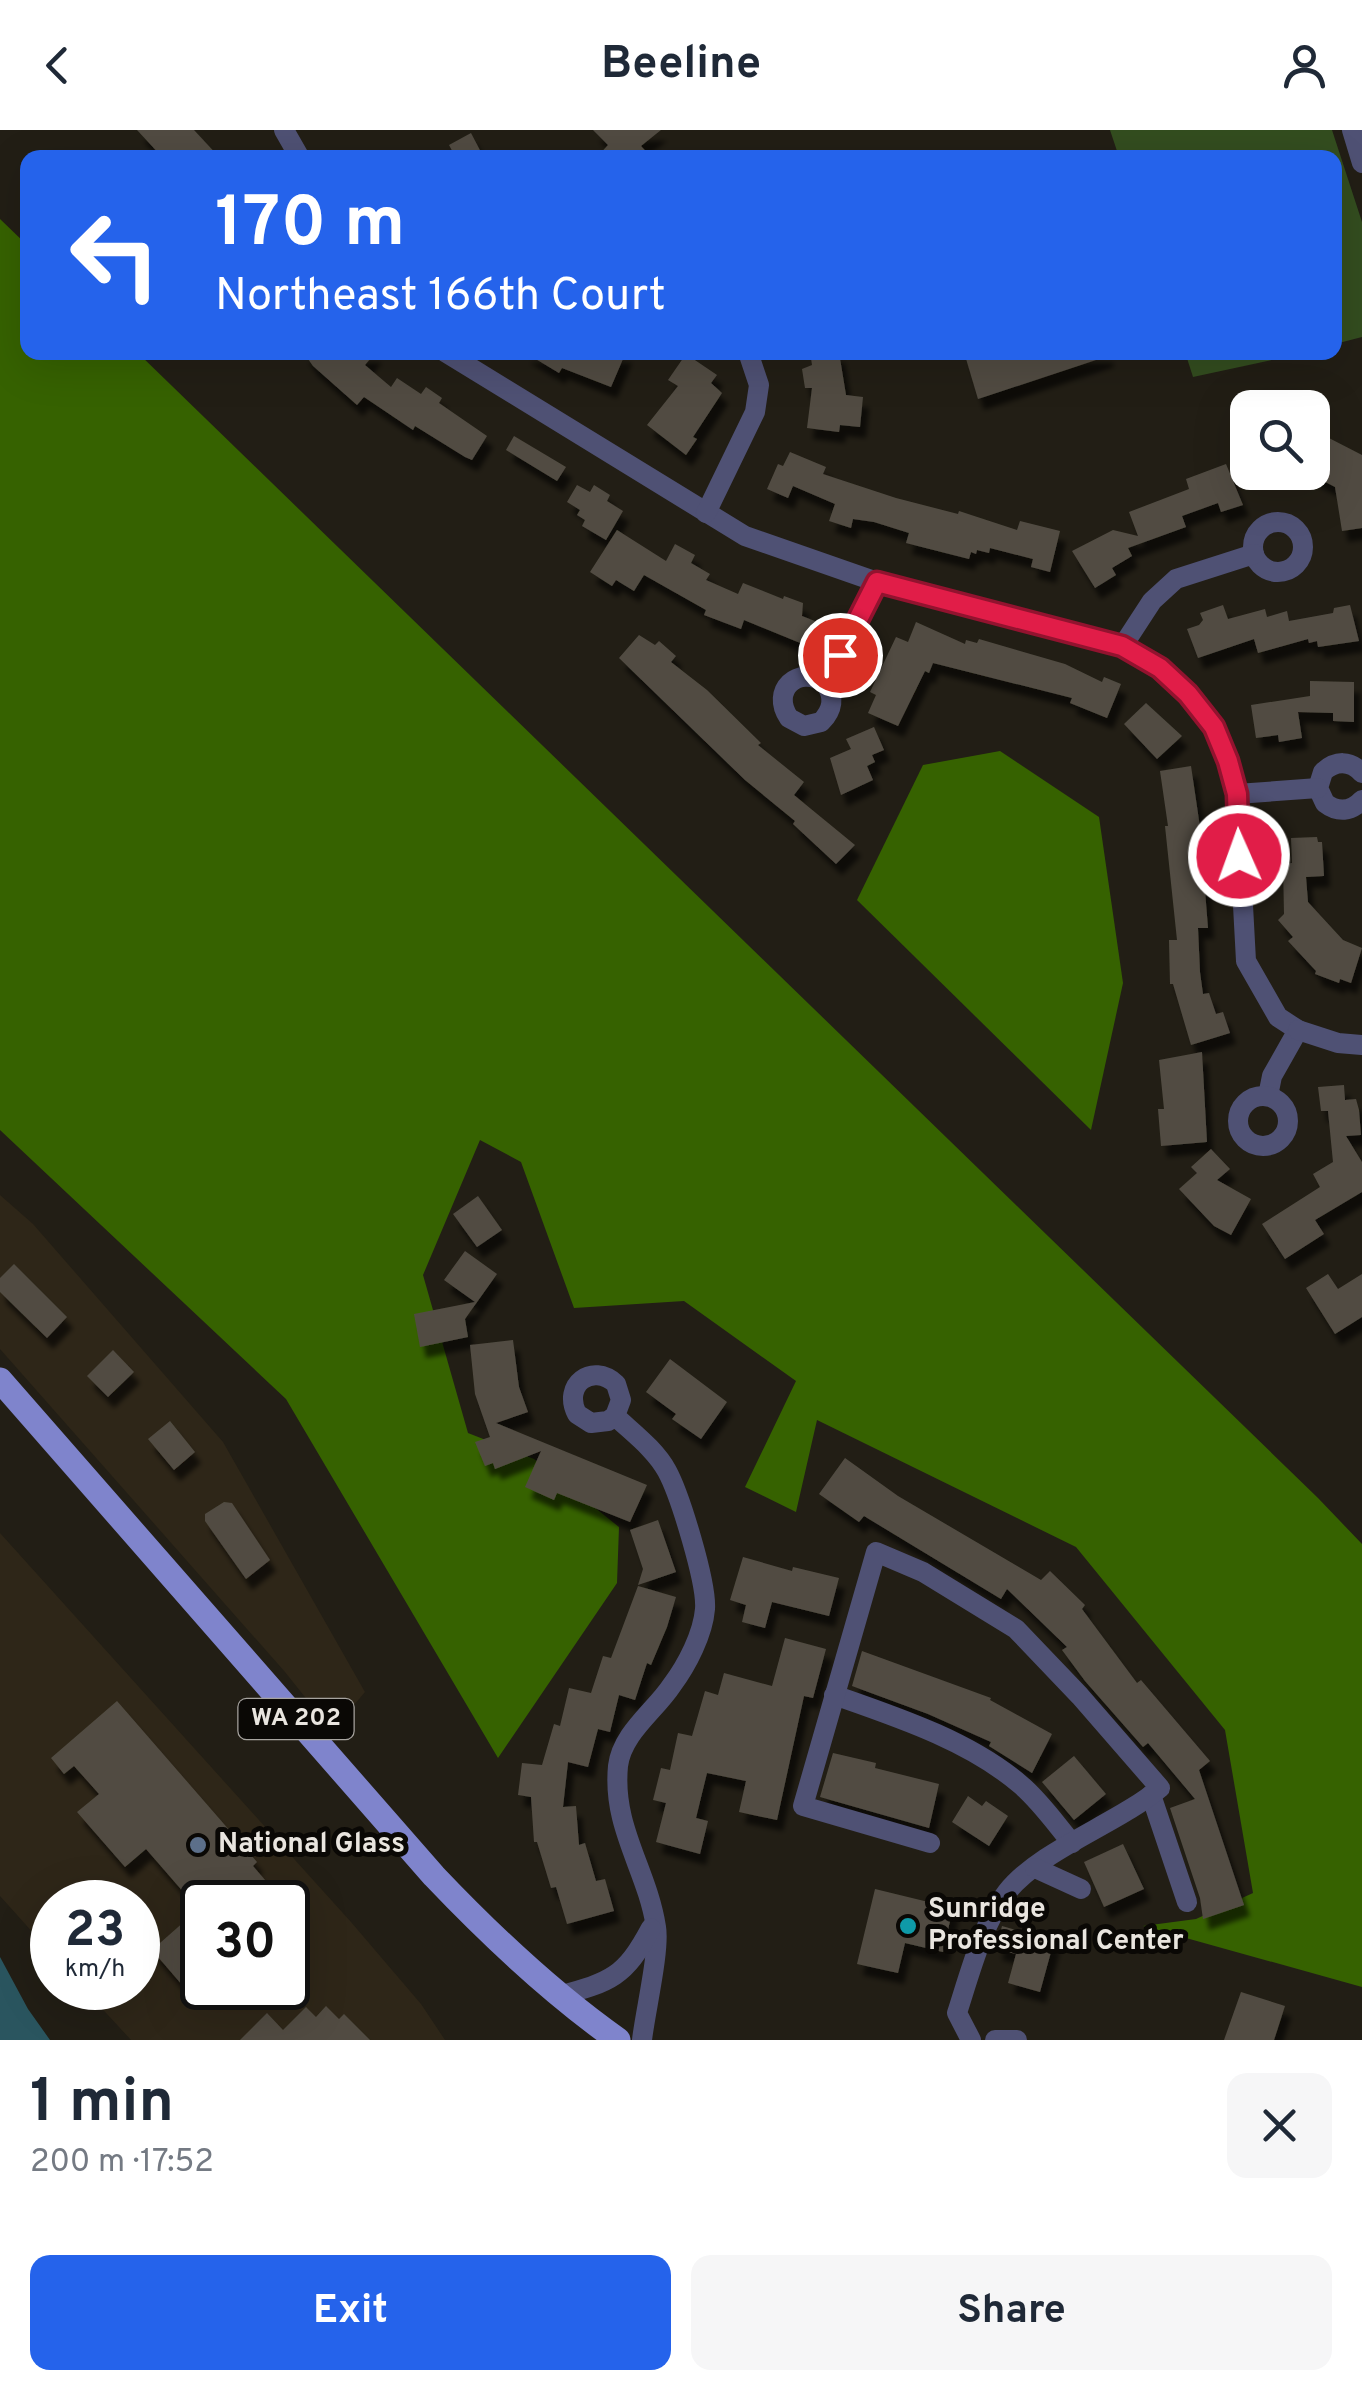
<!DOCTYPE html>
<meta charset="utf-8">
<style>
body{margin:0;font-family:Overpass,sans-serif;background:#f6f6f7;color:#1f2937;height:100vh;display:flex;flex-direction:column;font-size:38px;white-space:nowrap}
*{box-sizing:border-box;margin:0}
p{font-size:32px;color:#747a83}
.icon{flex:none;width:55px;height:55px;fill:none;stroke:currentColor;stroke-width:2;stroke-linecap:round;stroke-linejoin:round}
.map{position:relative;height:1910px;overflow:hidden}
.sheet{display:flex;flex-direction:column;background:#fff;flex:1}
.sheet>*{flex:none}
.banner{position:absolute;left:20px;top:20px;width:1322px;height:210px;border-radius:20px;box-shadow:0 10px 40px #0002;background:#2563eb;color:#fff;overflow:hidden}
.tools{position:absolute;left:1230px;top:260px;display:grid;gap:20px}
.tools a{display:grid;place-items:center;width:100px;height:100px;border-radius:20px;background:#fff;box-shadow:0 10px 40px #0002;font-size:50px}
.speed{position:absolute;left:30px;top:1750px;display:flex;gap:20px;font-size:50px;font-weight:700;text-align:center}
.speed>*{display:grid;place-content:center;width:130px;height:130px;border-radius:50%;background:#fff;box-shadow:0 10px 40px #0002;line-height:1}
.speed small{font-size:25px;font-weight:400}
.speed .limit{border:5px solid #111;border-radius:15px;background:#fff;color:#111}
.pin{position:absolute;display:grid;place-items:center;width:85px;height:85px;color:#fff;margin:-42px;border:5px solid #fff;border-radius:50%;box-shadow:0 2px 10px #0007}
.me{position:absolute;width:110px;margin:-55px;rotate:358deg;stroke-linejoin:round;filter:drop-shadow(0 0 8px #0008)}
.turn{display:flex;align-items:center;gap:35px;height:210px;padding:0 30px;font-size:45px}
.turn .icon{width:130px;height:130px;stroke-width:2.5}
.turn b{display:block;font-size:70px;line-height:85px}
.round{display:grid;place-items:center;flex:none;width:105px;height:105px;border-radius:20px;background:#f6f6f7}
.head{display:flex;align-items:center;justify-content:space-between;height:170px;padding:0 30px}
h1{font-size:60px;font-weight:700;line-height:75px}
.cta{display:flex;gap:20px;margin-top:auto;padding:20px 30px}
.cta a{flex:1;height:115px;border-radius:20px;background:#2563eb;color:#fff;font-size:40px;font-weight:700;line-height:115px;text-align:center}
.cta a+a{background:#f6f6f7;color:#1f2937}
header{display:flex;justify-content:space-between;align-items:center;height:130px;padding:0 30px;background:#fff;font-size:45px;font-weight:700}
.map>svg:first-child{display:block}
.built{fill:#2e2618;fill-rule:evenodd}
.green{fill:#334d1f}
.forest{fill:#366200}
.water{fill:#2a555f}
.building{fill:#514c42;filter:url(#shadow)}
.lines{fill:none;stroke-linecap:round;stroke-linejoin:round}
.minor{stroke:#4f5174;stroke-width:20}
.major{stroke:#7f84cc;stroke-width:25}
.route-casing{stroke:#92132f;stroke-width:25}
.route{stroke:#e11d48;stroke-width:18}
.service-dot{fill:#5c6f8a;stroke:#0a0805;stroke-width:4}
.culture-dot{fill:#0f9aa8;stroke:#0a0805;stroke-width:4}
.labels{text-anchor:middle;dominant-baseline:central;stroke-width:10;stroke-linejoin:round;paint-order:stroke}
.shield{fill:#0a0805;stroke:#a6a39e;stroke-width:2.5}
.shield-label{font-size:25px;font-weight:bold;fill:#e9e5df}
.poi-label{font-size:28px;font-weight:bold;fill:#e9e5df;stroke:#0a0805;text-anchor:start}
</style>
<header><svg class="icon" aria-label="back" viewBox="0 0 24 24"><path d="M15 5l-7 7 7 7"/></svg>Beeline<svg class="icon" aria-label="person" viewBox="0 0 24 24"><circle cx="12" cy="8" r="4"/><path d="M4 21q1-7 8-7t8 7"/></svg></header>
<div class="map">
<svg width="1362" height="1910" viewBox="0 0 1362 1910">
<defs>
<filter id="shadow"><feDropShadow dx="6" dy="11" stdDeviation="2.5" flood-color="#0009"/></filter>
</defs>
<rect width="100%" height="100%" fill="#221e15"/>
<g class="built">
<path d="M0,1065L33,1094L223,1312L365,1562L332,1601L285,1542L0,1219Z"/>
<path d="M0,1403L351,1792L421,1874L445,1910H131L83,1858H138V1772H52V1824L0,1766ZM202,1772H288V1858H202Z"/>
</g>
<g class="green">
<path d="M1110,0H1332L1362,92V207L1335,214V28L1119,27Z"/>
<path d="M1185,222H1304V223L1193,247Z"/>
</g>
<g class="forest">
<path d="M0,89L27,115L28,222L138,223L1318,1368L1362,1414V1857L1143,1796L1196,1789L1253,1763L1225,1600L1076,1417L817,1290L796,1382L745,1357L796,1251L684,1171L574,1178L521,1032L480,1010L423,1145L468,1303L534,1329L619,1397L617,1453L498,1628L286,1269L0,1000Z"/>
<path d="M1000,621L1099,687L1123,853L1091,1000L857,770L923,635Z"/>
</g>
<path class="water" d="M0,1827L28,1879L50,1910H0Z"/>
<g class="building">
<path d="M137,0H194L220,28H163Z"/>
<path d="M593,0H661L641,16L652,28H596L608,15Z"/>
<path d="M471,3L484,28H456L449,15Z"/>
<path d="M303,222H376L365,235L391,257L397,248L421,264L426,257L442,268L439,273L487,306L472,330L465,327L415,296L413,300L364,267L357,275L313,236Z"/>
<path d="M524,222H626L611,257L562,238L559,243Z"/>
<path d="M810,222H839L846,265L863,267L860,297L840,295L839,302L807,298L812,258H805L802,239L812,235Z"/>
<path d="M964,222H1107L1108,226L978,269Z"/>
<path d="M686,224L717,245L711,253L722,263L693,307L697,309L686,325L647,295L678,256L668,250Z"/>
<path d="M514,306L566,337L557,351L506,320Z"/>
<path d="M1327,307L1362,325V398L1342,401L1335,357L1308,343L1312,342V334Z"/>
<path d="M790,322L826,337L823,344L896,368L958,384L959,381L1017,400L1020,391L1060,401L1050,442L1031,437L1033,429L990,418L989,423L977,420L976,424L971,422L969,429L906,413L909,403L874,392L853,389L851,398L829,391L835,374L793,356L788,368L767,359L778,334L783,336Z"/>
<path d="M1226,334L1243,375L1221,382L1218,373L1182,386L1186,397L1128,418L1132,426L1112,438L1116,445L1095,458L1072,421L1113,400L1138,406L1129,382L1189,359L1186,349Z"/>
<path d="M577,355L590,362L594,355L610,365L607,371L623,381L606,410L582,396L585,390L577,385L580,380L567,372Z"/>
<path d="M617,400L666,431L675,414L695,425L691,433L710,444L706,450L738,464L743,453L783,469L784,466L803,473L802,486L820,493L810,517L744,490L741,499L704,485L706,480L644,445L634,461L616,450L612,456L590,442Z"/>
<path d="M1223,475L1228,489L1265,479L1267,487L1287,481L1289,491L1333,483L1334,478L1350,475L1359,511L1318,517L1317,511L1309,513L1308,509L1258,523L1254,509L1198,528L1187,499L1199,495L1203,490L1200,483Z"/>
<path d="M916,492L965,514L966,510L977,513L979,509L1065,534L1102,552L1104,547L1121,554L1107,588L1070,573L1072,568L933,533L929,543L925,541L898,596L868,583L876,565L870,562L896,507L908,512Z"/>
<path d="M639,505L655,515L659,511L676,526L671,532L707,560L761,613L758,615L804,652L794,665L855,715L836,734L793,694L795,691L745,650L619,528Z"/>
<path d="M1310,551L1354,552V592L1333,591V583L1298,582L1302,608L1279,612L1278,605L1256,608L1251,575L1310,566Z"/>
<path d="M1146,573L1182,606L1157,629L1124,594Z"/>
<path d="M874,597L884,620L872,625L875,632L867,636L873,650L841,665L830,628L851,619L846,609Z"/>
<path d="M1191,636L1200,697L1208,798H1198L1200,842L1203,864L1209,863L1216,884L1223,882L1230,903L1191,915L1173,854H1170L1169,810H1177L1165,696H1168L1160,641Z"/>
<path d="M1317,707L1318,712H1322L1324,746L1306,747L1308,772L1343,810L1362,818L1351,853L1340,849L1339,853L1315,844L1316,841L1288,811L1293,807L1278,790L1284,784L1283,734L1292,733L1291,708Z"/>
<path d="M1202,922L1207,1012L1161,1016L1158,979H1164L1159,930Z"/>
<path d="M1344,955L1345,970L1356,969L1359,980L1361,1005L1346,1006L1362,1032V1062L1315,1090L1324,1104L1285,1129L1262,1094L1320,1057L1313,1044L1333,1032L1328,981H1321L1318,957Z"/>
<path d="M1211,1019L1230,1039L1217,1050L1251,1069L1231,1105L1214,1096L1179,1059L1197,1043L1191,1037Z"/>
<path d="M478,1066L502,1100L477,1117L453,1084Z"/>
<path d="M465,1121L497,1144L465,1189L468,1207L420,1217L414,1184L475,1172L444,1150Z"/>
<path d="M14,1134L67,1187L47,1208L0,1162V1148Z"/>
<path d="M1328,1144L1338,1159L1362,1144V1187L1335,1204L1306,1158Z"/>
<path d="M513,1210L519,1257L528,1282L496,1293L647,1355L630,1392L557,1363L554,1370L525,1357L541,1321L495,1339L493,1333L485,1336L475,1312L490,1307L475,1264L470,1215Z"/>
<path d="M113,1220L134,1242L108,1267L87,1246Z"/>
<path d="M670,1229L727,1272L701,1309L672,1289L676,1284L646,1262Z"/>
<path d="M170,1291L195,1322L174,1340L148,1309Z"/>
<path d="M845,1328L898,1366L1041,1450L1050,1441L1085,1475L1082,1479L1137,1553L1141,1550L1210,1631L1199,1640L1244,1775L1203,1789L1200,1768L1170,1678L1195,1669L1148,1613L1143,1617L1085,1551L1062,1520L1067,1517L1007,1459L1001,1469L864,1386L859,1392L819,1364Z"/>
<path d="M224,1372L232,1373L270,1430L246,1449L205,1391V1384Z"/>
<path d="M658,1390L676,1442L638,1455L643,1439L630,1400Z"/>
<path d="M743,1427L792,1441L793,1437L839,1448L829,1486L772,1472L765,1498L742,1492L746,1475L730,1470Z"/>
<path d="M638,1456L676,1467L667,1497L651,1535L647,1533L635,1570L619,1565L610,1602L598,1599L588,1637L568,1632L563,1677L576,1676L579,1715L585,1713L596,1751L605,1749L614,1781L567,1794L556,1757L551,1758L537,1712H534L531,1667L518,1665L522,1633L542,1635L554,1594L560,1596L569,1558L591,1563L603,1526L611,1528Z"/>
<path d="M785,1508L826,1519L813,1568L804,1566L777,1690L739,1682L746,1651L707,1643L696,1688L708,1691L700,1724L656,1712L666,1673L653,1670L661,1638L670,1640L678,1603L692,1606L705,1561L718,1565L724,1543L772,1556Z"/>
<path d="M862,1521L991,1568L990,1570L1052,1604L1032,1643L989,1616L991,1612L928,1584L852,1556Z"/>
<path d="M117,1571L257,1732L253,1736L284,1772H192L146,1719L125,1737L77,1682L99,1664L74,1636L64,1644L51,1628Z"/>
<path d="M833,1623L876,1633L875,1638L939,1654L929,1698L820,1667Z"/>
<path d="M1074,1626L1106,1664L1074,1690L1042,1652Z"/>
<path d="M968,1666L982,1676L986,1671L1008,1686L989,1716L952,1692Z"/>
<path d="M1123,1714L1144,1759L1104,1777L1084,1732Z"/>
<path d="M875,1759L953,1778L943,1822L905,1813L898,1843L857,1834Z"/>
<path d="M202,1776V1852L189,1863L152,1820Z"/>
<path d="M1002,1796L1054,1811L1040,1862L1008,1853L1016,1824L996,1819Z"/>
<path d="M1241,1862L1285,1876L1274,1910H1224Z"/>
<path d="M326,1876L339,1889L344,1884L370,1910H240L267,1883L283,1900L306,1877L316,1887Z"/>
</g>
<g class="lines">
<g class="minor">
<path d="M284,0L300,28"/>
<path d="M1352,0L1362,33"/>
<path d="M445,222L745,406L877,452L1122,517L1160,538L1189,565L1213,597L1228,631L1237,664L1246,831L1278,887L1298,900L1272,946L1268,966"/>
<path d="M706,383L755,282L759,255L748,222"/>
<circle cx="1278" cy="417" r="25"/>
<path d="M1122,517L1152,471L1176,449L1254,424"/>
<path d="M825,553C835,567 833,580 821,592L804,596L789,588C770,561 798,534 825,553L877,452"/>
<path d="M1362,643C1350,630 1336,630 1323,642L1318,658L1325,673C1338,683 1351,682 1362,670"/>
<path d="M1237,664L1318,658"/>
<path d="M1298,900L1338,913L1362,915"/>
<circle cx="1263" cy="991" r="25"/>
<path d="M615,1286L621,1270L616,1254C592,1232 562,1255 577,1284L591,1293L608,1291L615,1286C633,1303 655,1319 667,1341C680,1365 707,1453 705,1479C703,1504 687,1535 672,1555C655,1581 622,1603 618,1636C612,1698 647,1739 656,1797C660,1820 645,1883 642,1910"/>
<path d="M834,1565C897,1587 970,1611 1021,1655C1040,1671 1056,1694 1072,1713"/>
<path d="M1151,1665L1187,1772"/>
<path d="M930,1713L803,1676L876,1422L923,1442L1016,1499L1080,1566L1160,1658C1119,1693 1040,1720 1007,1762C983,1792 969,1846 957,1883L971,1910"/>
<path d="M1035,1738L1081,1759"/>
<path d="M558,1866C611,1852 625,1847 651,1798"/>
<path d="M995,1910H1017"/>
</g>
<path class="major" d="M0,1250L434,1746C491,1806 550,1862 618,1910"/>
</g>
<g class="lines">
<g class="route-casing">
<path id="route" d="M840,525L877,452L1122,516L1160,538L1188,564L1214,597L1228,631L1237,664L1239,726"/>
</g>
<use href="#route" class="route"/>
</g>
<circle class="service-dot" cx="198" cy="1715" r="10"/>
<circle class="culture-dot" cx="908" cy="1796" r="10"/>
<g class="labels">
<rect class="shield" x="238.5" y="1569" width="115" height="40" rx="8"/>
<g class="shield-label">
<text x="296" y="1589">WA 202</text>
</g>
<g class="poi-label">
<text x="218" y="1715">National Glass</text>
<text x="928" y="1780">Sunridge<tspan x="928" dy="32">Professional Center</tspan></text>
</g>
</g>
</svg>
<div class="tools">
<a><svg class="icon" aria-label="search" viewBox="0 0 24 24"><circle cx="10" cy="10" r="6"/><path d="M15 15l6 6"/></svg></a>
</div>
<div class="speed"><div>23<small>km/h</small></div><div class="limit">30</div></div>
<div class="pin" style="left:840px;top:525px;background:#d93025"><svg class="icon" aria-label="arrive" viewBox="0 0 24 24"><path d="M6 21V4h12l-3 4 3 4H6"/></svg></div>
<svg class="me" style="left:1239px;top:726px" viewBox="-20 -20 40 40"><circle r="17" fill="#e11d48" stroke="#fff" stroke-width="3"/><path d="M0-11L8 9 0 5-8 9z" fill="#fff"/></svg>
<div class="banner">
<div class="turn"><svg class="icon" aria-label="left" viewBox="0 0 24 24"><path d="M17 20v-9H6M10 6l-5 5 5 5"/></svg><div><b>170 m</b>Northeast 166th Court</div></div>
</div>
</div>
<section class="sheet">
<div class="head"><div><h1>1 min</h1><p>200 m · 17:52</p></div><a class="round"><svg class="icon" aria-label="close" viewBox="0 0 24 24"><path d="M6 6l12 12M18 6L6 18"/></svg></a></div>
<div class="cta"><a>Exit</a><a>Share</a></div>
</section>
